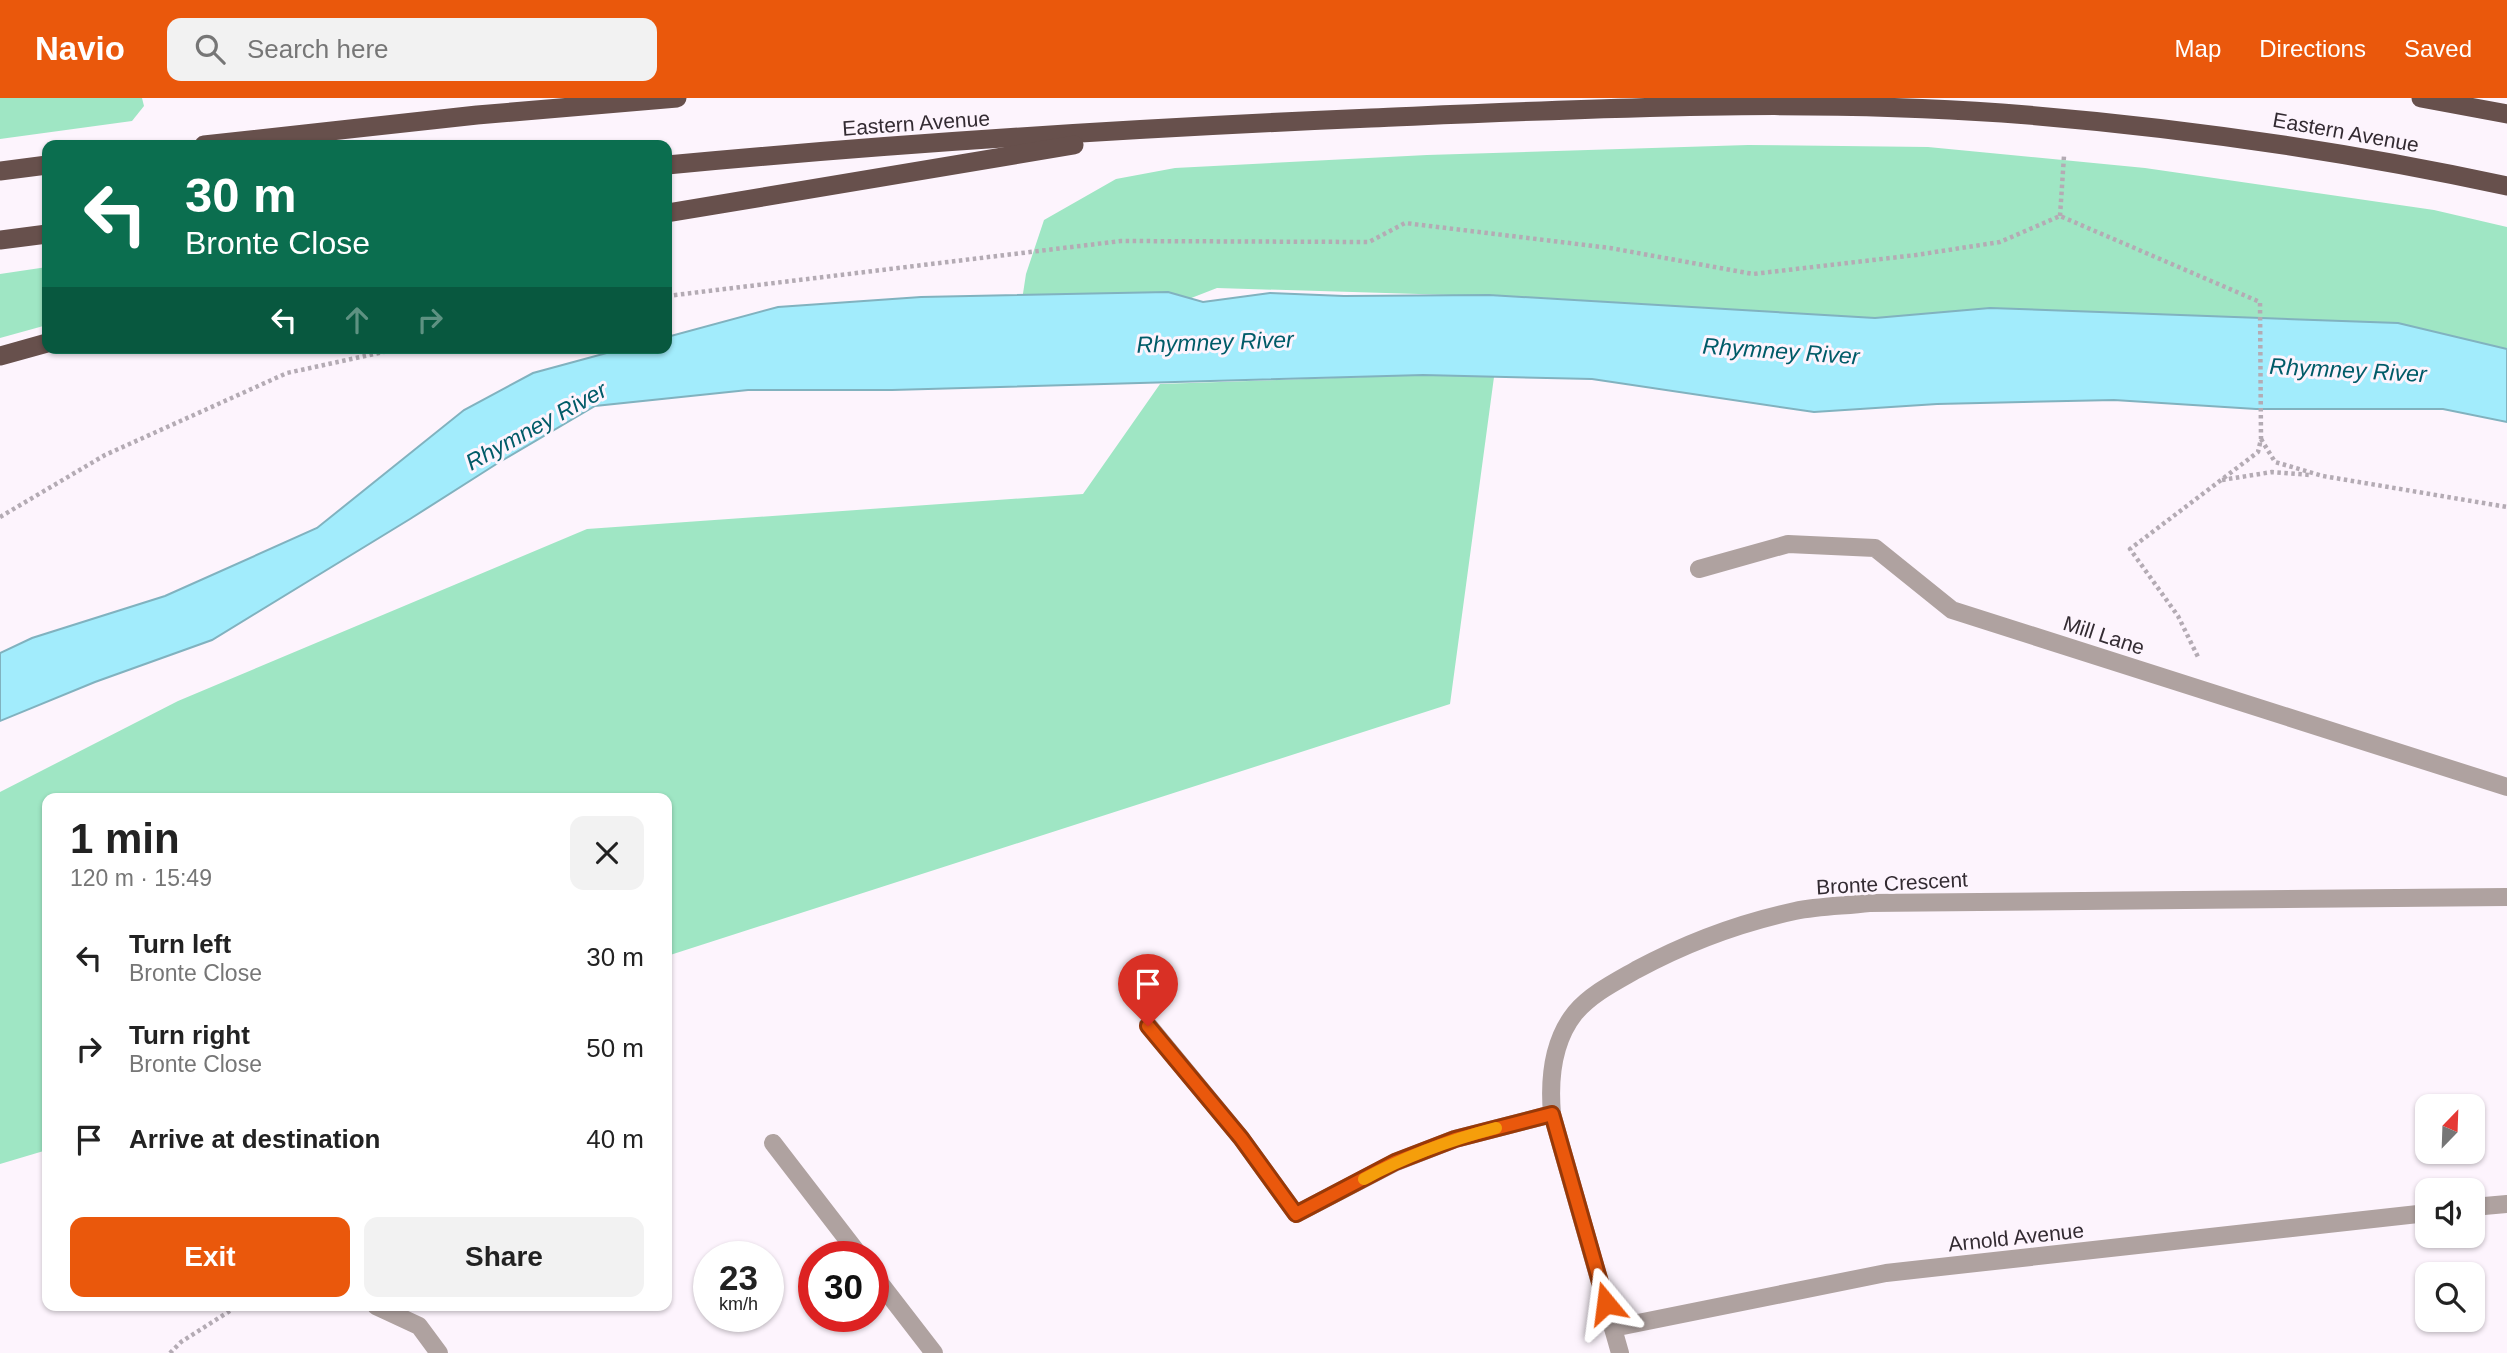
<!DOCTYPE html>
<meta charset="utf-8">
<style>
body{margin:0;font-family:Helvetica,sans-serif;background:#f2f2f2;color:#222;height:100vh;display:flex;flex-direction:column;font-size:26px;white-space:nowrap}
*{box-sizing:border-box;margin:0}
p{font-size:23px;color:#767676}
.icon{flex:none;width:38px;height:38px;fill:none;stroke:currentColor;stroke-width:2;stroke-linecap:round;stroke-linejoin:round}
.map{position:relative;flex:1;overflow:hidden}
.details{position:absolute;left:42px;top:695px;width:630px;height:518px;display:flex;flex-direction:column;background:#fff;border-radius:14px;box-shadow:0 2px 5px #0004}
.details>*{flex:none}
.guide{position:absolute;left:42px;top:42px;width:630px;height:214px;border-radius:14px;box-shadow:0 2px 5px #0004;background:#0b6e4f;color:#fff;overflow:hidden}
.needle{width:46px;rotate:23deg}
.controls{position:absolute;left:2415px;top:996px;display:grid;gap:14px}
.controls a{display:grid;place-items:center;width:70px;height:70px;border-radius:14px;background:#fff;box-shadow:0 2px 5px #0004;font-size:35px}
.speed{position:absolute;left:693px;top:1143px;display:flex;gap:14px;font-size:35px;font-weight:700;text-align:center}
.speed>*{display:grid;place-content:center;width:91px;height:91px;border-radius:50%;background:#fff;box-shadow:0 2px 5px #0004;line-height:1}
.speed small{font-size:18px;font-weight:400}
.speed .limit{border:10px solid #d22;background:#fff;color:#111}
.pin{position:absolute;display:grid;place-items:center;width:60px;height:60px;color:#fff;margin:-72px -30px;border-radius:50% 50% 50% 0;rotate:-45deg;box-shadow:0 0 7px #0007}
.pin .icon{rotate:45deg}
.me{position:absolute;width:77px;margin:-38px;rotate:344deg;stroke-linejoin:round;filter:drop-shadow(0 0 5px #0008)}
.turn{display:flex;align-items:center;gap:24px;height:147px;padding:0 28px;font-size:32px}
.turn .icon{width:91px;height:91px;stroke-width:2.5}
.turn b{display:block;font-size:49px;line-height:60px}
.lanes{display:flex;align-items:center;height:66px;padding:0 28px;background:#0003;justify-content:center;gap:35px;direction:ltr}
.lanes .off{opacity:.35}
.round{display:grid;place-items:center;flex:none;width:74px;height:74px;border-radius:14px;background:#f2f2f2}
.summary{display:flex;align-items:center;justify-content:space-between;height:119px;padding:0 28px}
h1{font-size:42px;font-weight:700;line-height:52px}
.button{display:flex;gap:14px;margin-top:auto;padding:14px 28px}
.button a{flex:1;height:80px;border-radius:14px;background:#ea580c;color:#fff;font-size:28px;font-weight:700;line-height:80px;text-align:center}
.button a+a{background:#f2f2f2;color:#222}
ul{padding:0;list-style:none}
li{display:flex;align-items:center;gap:21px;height:91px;padding:0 28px}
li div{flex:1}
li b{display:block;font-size:26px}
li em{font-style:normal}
header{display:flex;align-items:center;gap:42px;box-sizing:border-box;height:98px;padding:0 35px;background:#ea580c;color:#fff}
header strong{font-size:33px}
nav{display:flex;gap:38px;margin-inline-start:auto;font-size:24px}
.search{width:490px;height:63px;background:#f2f2f2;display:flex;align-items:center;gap:18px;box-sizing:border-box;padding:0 24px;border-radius:14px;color:#767676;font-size:26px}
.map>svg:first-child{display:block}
.green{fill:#9fe6c4}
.water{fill:#a2ecfc;stroke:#81b2bf;stroke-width:2}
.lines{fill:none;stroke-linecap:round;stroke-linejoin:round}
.path{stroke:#b4abb4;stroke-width:4.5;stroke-dasharray:3.5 3.5;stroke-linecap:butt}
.service{stroke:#afa2a0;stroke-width:18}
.minor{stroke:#afa2a0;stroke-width:18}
.trunk{stroke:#67504c;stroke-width:19}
.route-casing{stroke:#983908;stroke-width:18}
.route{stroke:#ea580c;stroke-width:12}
.slow{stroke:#f59e0b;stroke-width:12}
.labels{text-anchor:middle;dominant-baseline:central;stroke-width:6;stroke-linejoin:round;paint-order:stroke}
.street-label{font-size:21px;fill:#332b32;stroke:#fdf4fd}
.water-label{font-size:23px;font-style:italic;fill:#005b68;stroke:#fdf4fd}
</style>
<header>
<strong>Navio</strong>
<div class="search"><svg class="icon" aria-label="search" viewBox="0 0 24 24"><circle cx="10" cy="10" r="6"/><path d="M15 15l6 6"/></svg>Search here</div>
<nav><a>Map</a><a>Directions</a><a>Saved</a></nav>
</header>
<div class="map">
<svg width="2507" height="1255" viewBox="0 0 2507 1255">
<rect width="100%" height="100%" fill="#fdf4fd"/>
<g class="green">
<path d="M0,0H142L144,8L132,23L0,41Z"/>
<path d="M1748,47L1928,49L2145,70L2434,112L2507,129V252L1875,220L1548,200L1217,190L1163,211L1020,215L1026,176L1044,122L1116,81L1175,70L1427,57Z"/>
<path d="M47,169V227L0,240V176Z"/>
<path d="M1423,277L1494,279L1450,606L667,858V700H47V1052L0,1066V694L178,603L587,431L1083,396L1160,286Z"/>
</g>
<path class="water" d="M1168,194L1203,204L1270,195L1344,198L1489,197L1875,220L1990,210L2398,225L2507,251V324L2443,311H2256L2114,302L1937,306L1814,314L1592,281L1423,277L892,292H748L595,308L498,365L410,421L212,542L95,584L0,623V555L32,540L165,498L317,430L464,312L533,275L625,250H667V239L778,209L921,199Z"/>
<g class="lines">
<g class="path">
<path d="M2060,118L2064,58"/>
<path d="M667,198L1121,143L1369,144L1405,125L1610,150L1753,176L1916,157L2000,144L2060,118L2260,204L2261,341L2258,354L2130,451L2178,518L2199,561"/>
<path d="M2261,341L2275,364L2323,378L2507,409"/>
<path d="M2222,382L2272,374L2310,377"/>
<path d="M0,419L105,357L287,275L402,250"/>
<path d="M170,1255L181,1244L236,1209L283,1208"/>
</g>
<path class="service" d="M1699,471L1788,446L1875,450L1952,512L2507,689"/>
<g class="minor">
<path d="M1148,927L1241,1040L1296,1116L1396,1064L1455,1041L1552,1016"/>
<path d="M773,1045L860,1158"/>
<path d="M2473,1109L2507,1106"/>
<path d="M873,1176L934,1255"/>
<path d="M376,1208L419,1228L439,1255"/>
<path d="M1613,1230L1886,1175L2427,1115"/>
<path d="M1620,1255L1552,1016C1549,981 1552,944 1575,915C1591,896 1615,884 1636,872C1686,845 1739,825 1795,813C1819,808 1845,808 1869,805L2507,799"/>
</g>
<g class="trunk">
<path d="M2421,0L2507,16"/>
<path d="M204,47L477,17L677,0"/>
<path d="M667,67C901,45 1136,30 1371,20C1580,11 1792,0 2002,15C2172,28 2340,52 2507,88"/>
<path d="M0,73L47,67"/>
<path d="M667,115L1074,47"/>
<path d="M0,142L47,136"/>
<path d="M0,258L47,245"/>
</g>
</g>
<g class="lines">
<g class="route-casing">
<path id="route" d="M1148,928L1241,1040L1296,1116L1395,1064L1455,1041L1552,1016L1606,1205"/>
</g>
<use href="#route" class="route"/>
<path class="slow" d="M1364,1081C1406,1058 1450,1042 1496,1030"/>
</g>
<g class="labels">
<g class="street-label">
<text transform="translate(916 25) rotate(-4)">Eastern Avenue</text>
<text transform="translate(2346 34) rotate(10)">Eastern Avenue</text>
<text transform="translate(2104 537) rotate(18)">Mill Lane</text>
<text transform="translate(1892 785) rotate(-3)">Bronte Crescent</text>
<text transform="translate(2016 1139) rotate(-6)">Arnold Avenue</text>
</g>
<g class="water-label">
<text transform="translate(1215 244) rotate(-2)">Rhymney River</text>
<text transform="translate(1781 253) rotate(4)">Rhymney River</text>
<text transform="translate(2348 272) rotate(3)">Rhymney River</text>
<text transform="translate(536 328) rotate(-29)">Rhymney River</text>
</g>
</g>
</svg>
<div class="controls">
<a><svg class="needle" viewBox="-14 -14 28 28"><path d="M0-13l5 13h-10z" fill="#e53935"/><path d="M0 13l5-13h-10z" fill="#767676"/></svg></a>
<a><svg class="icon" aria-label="sound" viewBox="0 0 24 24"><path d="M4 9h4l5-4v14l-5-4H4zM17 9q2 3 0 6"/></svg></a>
<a><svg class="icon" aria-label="search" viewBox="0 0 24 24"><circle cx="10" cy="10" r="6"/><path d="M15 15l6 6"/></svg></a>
</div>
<div class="speed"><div>23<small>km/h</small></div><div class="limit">30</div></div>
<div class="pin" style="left:1148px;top:928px;background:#d93025"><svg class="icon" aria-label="arrive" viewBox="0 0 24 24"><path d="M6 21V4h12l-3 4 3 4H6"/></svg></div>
<svg class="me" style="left:1606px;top:1205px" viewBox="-20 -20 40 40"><path d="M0-17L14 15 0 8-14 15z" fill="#ea580c" stroke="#fff" stroke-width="4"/></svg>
<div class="guide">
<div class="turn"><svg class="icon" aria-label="left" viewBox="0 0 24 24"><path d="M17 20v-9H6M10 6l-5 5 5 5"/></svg><div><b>30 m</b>Bronte Close</div></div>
<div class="lanes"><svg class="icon" aria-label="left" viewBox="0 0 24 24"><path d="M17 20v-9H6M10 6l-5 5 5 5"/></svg><svg class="icon off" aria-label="ahead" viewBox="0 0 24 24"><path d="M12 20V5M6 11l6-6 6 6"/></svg><svg class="icon off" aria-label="right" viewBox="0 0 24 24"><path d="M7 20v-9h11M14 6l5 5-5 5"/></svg></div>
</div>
<section class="details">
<div class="summary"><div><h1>1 min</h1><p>120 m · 15:49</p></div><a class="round"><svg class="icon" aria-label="close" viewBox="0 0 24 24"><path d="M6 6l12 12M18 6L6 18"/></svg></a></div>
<ul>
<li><svg class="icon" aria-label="left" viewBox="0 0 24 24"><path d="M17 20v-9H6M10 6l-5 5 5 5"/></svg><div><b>Turn left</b><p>Bronte Close</p></div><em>30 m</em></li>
<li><svg class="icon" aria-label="right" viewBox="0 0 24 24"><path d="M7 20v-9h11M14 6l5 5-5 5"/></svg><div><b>Turn right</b><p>Bronte Close</p></div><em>50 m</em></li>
<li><svg class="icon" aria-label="arrive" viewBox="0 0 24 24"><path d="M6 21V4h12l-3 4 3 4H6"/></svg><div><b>Arrive at destination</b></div><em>40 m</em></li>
</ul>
<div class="button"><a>Exit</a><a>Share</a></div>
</section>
</div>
